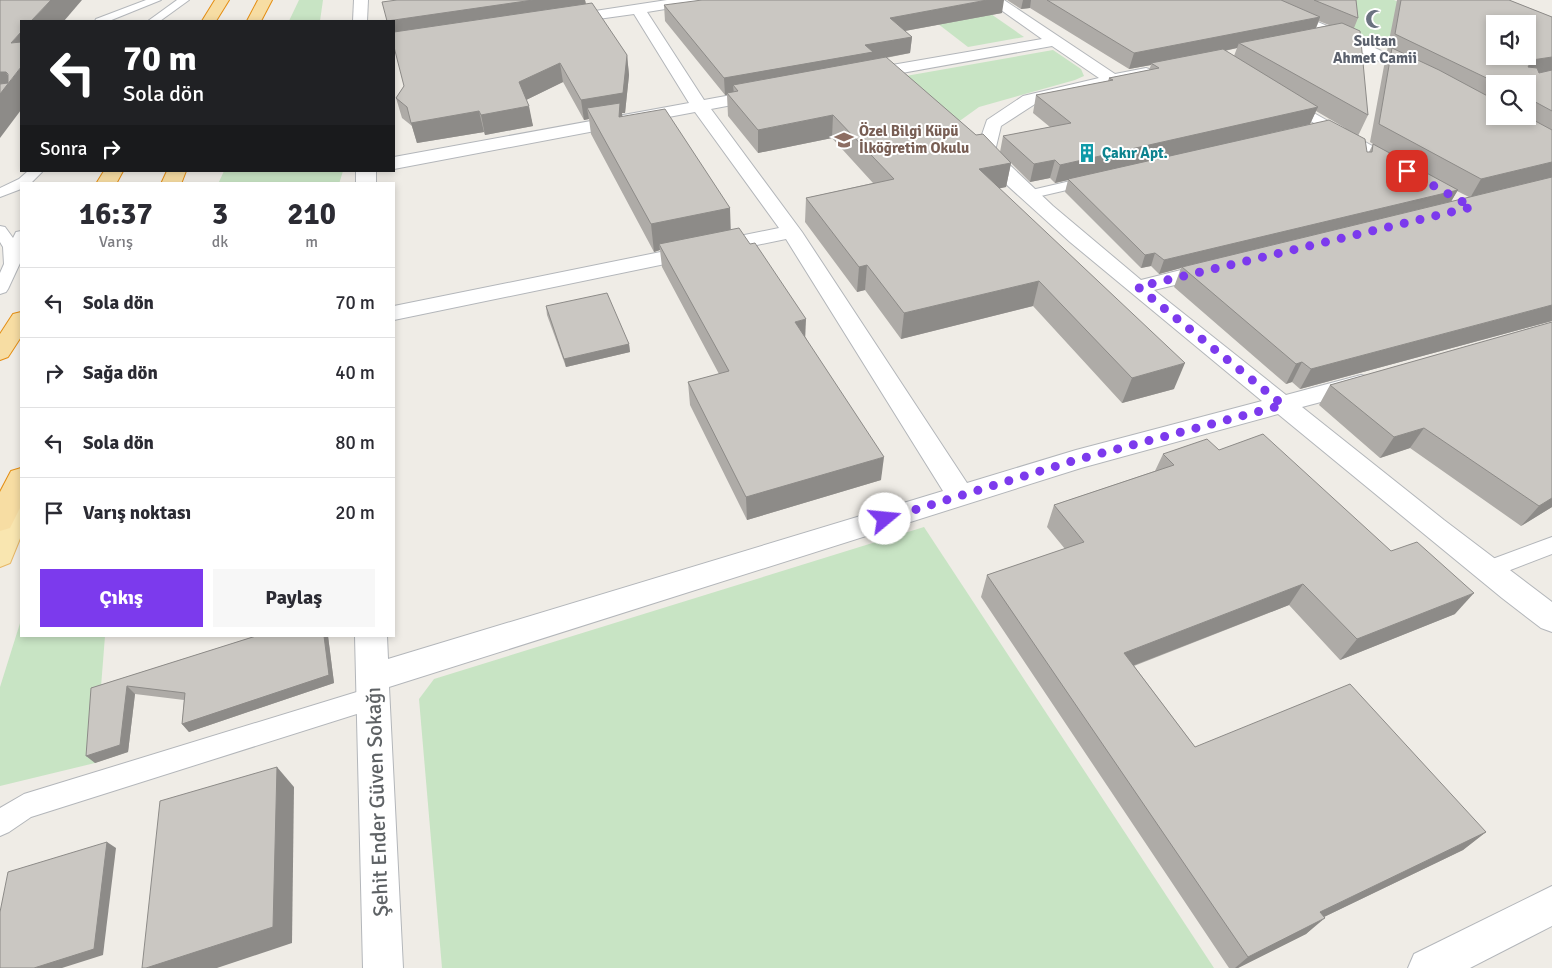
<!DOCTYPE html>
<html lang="tr">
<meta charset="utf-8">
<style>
body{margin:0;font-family:Signika,sans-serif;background:#f7f7f7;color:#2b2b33;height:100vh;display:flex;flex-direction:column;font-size:19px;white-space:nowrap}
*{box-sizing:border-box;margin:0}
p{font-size:16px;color:#7c7c81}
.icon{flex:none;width:28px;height:28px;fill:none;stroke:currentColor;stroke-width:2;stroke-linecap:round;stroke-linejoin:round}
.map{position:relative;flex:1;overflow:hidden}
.side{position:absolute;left:20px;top:182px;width:375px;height:455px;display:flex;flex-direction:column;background:#fff;border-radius:0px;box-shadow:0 2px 8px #0003}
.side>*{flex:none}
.banner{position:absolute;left:20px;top:20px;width:375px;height:152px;border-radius:0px;box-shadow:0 2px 8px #0003;background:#202124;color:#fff;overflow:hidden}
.tools{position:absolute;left:1486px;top:15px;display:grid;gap:10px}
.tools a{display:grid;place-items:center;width:50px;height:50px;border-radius:0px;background:#fff;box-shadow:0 2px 8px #0003;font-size:25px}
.pin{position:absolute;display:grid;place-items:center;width:42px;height:42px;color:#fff;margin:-21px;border-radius:10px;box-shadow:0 2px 8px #0006}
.me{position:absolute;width:55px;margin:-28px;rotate:73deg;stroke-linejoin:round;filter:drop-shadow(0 0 4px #0008)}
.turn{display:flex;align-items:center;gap:18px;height:105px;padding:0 20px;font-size:22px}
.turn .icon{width:65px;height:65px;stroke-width:2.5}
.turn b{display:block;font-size:35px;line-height:42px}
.then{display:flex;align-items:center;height:48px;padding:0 20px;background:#0003;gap:10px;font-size:19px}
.eta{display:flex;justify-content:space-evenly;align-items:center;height:85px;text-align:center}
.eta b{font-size:30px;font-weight:700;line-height:35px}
.cta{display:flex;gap:10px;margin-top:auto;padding:10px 20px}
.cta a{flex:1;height:58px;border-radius:0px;background:#7c3aed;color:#fff;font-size:20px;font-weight:700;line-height:58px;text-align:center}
.cta a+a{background:#f7f7f7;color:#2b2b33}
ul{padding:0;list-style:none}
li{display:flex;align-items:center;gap:15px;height:70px;padding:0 20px;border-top:1px solid #e1e1e2}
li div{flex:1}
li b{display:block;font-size:19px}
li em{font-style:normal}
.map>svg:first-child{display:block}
.green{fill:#c8e4c4}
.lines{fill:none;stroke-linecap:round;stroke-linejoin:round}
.service-casing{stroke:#b3b6ba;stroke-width:2}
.minor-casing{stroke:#b3b6ba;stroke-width:2}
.primary-casing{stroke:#e7b766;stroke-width:2}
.trunk-casing{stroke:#e48d11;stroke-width:2}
.service{fill:#fff;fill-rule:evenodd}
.minor{fill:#fff;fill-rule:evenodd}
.primary{fill:#f9e6b0;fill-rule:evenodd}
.trunk{fill:#f7dda3;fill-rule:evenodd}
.wall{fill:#aeaba7;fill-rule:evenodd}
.shaded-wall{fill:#8d8b88}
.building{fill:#cac7c2;stroke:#8d8b88;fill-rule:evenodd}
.route{stroke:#7c3aed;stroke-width:9;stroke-dasharray:0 16.2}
.labels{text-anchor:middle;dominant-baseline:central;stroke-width:4;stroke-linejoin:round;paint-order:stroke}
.far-worship-label{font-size:15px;font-weight:bold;fill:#5b616d;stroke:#fff}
.far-education-label{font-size:15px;font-weight:bold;fill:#785e54;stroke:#fff;text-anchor:start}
.far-culture-label{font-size:15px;font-weight:bold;fill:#0d838f;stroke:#fff;text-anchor:start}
.near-street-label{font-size:21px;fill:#5e6265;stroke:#fff}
</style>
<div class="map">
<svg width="1552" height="968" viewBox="0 0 1552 968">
<rect width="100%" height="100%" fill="#efece6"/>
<g class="green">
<path d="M299,0H323L320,21H289Z"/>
<path d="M907,0L991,14L1024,37L968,47Z"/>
<path d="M1272,0H1394L1471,33L1391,50Z"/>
<path d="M1053,50L1081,69L1084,76L1075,80L979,107L954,125L900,77Z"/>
<path d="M224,171H343L339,184H218Z"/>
<path d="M924,527L1214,968H442L419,699L434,679Z"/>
<path d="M21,620V636H105L95,763L0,786V687Z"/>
</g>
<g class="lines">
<g class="service-casing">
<g id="service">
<path d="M146,0H161L109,21H95L96,19Z"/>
<path d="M177,0H189L160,21H148Z"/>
<path d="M1289,99L1399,161L1401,164L1394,168L1389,167L1285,106L1283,103L1285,100Z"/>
<path d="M28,171L42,172L30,184H21V189L0,197V188L19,179Z"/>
<path d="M1092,176L1097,177L1099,180L1097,183L1028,199L1023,198L1021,195L1023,192Z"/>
<path d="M0,226L5,227L13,238L16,232L21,231V261L8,289L6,292L0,294V273L4,264L3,247L0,242Z"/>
<path d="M1552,537V554L1487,579L1479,576L1476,570L1479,564Z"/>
<path d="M373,687L382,690L385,698L382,706L31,817L9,832L0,836V808L24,794Z"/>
</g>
</g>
<g class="minor-casing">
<g id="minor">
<path d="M354,0H368L367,21H353Z"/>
<path d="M667,0H703L701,3L696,4L647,12L704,100L764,89L770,90L772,94L770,98L764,99L711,109L802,232L967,483L1076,450L1262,401L1070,242L1008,186L976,152L987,120L1023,96L1099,78L1052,46L863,80L857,78L855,75L857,72L863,70L1042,39L987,0H1004L1115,74L1146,68L1152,70L1154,73L1152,76L1075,93L1035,104L1001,126L995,151L1053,206L1141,280L1213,262L1221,264L1224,269L1221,274L1154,290L1286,395L1361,375L1370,377L1373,383L1370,389L1302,407L1444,520L1552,602V632L1541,628L1502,598L1278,414L1081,468L389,687L403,968H363L355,636H387L388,659L943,491L786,239L394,320V306L779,228L695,112L394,169V157L689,103L634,14L562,24L557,23L555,20L557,17L562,16Z"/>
<path d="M1248,0H1267L1341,32L1426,72L1428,75L1426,78H1414L1331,38L1250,3Z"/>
<rect x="356" y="171" width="20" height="13"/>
<path d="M1552,886V926L1470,968H1408L1414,954Z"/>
</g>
</g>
<g class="primary-casing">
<path id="primary" d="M21,485V536L10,563L0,567V515L11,488Z"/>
</g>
<g class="trunk-casing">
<g id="trunk">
<path d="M215,0H229L216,21H202Z"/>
<path d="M258,0H272L261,21H247Z"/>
<path d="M104,171H123L116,184H96Z"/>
<path d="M167,171H186L181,184H161Z"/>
<path d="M21,312V337L8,357L0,360V334L13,314Z"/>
<path d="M21,468V506L10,528L0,531V492L11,471Z"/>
</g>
</g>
<use href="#service" class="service"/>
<use href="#minor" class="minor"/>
<use href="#primary" class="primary"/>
<use href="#trunk" class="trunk"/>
</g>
<g class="wall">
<path d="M397,0H585L586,4L627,55L629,75L625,113H622V116L730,208V230L806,338L881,480L747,520L690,405L688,382L719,374L662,267L660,250L654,252L591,134L589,119L584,120L563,82L526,100L533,126L485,135L484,132L417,143L412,126L402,118L396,98L404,86Z"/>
<path d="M1007,0H1356L1358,18L1354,28L1368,115L1358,136L1367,152H1369L1373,144L1370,142L1384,66L1390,53L1387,51L1397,0H1509L1552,17V321L1300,389L1292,382L1286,384L1174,287L1181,268L1159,274L1151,266L1141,268L1065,192L1068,180L1055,183L1050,178L1030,182L1011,163L1006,187L999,188L1174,389L1122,403L1033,306L901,339L865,290L857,292L805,222L806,198L873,183L832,138L758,153L728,116L727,95H725L665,21L664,5L1002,13L905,31L912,37L910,53L886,58L976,135L1000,152L1003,136L1050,127L1033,113L1036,95L1108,81L1109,78L1149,70L1151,65L1129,69L1030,8L1021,9ZM1319,21L1329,25L1316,28ZM1237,48L1234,56L1225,51ZM1495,84H1528V116H1495ZM1316,111L1345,128L1310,124ZM1457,191L1469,197L1451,202Z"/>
<path d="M546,306L629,344L630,352L566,367L547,315Z"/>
<path d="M1552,322V507L1521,526L1410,448L1380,458L1319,405L1330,385Z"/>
<path d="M1219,450L1455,614L1340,660L1289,605L1134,666L1195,747L1486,832L1463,850L1324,917L1306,934L1238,968H1229L981,597L987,575L1065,549L1047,527L1054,505L1155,471L1163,454Z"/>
<path d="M256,636H328L334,683L189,732L182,724L184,700L135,694L128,752L95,763L91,688Z"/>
</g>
<g class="shaded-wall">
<path d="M51,0H82L64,21H31Z"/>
<path d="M533,0H585L587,10L394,39V21H387Z"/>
<path d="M986,0H1004L1002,13L888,34L890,18Z"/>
<path d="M1023,0H1031L1030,8L1021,9Z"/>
<path d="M1320,17L1314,33L1239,43L1237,48L1153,65L1151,63V65L1129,69L1134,53Z"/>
<path d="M21,32V59L11,43Z"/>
<path d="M912,37L910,53L872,60L738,91L733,85L734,94L727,93V95H725L724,78L865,45Z"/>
<path d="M627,55L629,75L625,113H622L624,128L587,108L589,119L584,120L581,100Z"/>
<path d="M1552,57V73L1522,78L1532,60Z"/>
<path d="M560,63L563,82L522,102L519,82Z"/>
<path d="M21,67V110L0,138V72H6L11,80Z"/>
<path d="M529,106L533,126L485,135L481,115Z"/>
<path d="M1318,107L1310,124L1055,183L1060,165Z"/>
<path d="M479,111L484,132L417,143L411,123Z"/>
<path d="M833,115L832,138L758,153V130Z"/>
<path d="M1055,160L1050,178L1030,182L1034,164Z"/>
<path d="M1552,162V178L1470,198L1481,179Z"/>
<path d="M1011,163L1006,187L975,194L979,169Z"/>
<path d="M1458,190L1450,203L1182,267L1181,268L1159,274L1164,260Z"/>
<path d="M730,208L731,236L659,244L660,250L654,252L651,224Z"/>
<path d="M1155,253L1151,266L1141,268L1145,255Z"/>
<path d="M867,265L865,290L857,292L859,267Z"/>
<path d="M1039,281L1033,306L901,339L904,313Z"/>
<path d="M1552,305V321L1300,389L1311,369Z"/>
<path d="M806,319L805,342L795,322Z"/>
<path d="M629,344L630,352L566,367L564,359Z"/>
<path d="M1302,362L1292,382L1286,384L1296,364Z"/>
<path d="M1185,363L1174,389L1122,403L1132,378Z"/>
<path d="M1424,428L1410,448L1380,458L1394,437Z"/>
<path d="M884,457L881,480L747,520L746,497Z"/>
<path d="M1552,498V507L1521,526L1539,506Z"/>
<path d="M1303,584L1289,605L1114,673L1124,653Z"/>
<path d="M1474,593L1455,614L1340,660L1357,639Z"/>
<path d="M324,636H328L334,683L189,732L182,724Z"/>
<path d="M127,686L135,694L128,752L95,763L86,756Z"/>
<path d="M277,767L294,787L292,943L217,968H146Z"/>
<path d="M1486,832L1463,850L1301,928L1320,912Z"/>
<path d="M107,842L116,848L103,955L62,968H34Z"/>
<path d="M1325,918L1306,934L1238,968H1235L1248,957Z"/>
</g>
<g class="building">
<path d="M0,0H51L31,21H21V32L11,43L21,42V67L0,94V84L8,83V74L6,72H0Z"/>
<path d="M397,0H533L387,21L382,2Z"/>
<path d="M702,0H987L890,18L912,37L865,45L873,52L724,78L664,5Z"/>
<path d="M1047,0H1281L1320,17L1134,53Z"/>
<path d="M1314,0H1356L1358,18Z"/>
<path d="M1401,0H1509L1552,17V57L1532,60L1528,67L1537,68L1539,73L1552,70V111L1528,98V84H1499L1395,34ZM1495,24H1528V56H1495Z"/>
<path d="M592,3L627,55L623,93L581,100L560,63L519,82L529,106L481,115L479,111L411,123L407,107L396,98L404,86L394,47V32Z"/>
<path d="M1342,23L1360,31L1368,115L1239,43Z"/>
<path d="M1392,48L1439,70L1495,100V116H1526L1552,130V162L1481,179L1379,124Z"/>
<path d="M1223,49L1318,107L1060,165L1055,160L1034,164L1003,136L1071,123L1036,95L1113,80L1109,78L1159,68L1151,63Z"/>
<path d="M886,57L976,135L983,134L1011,163L979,169L1185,363L1132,378L1039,281L904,313L867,265L859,267L806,198L894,179L833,115L758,130L727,93L738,91L733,85Z"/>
<path d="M620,103L619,117L665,109L730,208L651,224L587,108Z"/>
<path d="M1329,120L1365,139L1367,152H1372L1373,144L1458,190L1164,260L1155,253L1145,255L1068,179Z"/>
<path d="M1552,177V305L1311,369L1302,362L1296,364L1182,267Z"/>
<path d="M739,228L750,244L755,243L806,319L795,322L884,457L746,497L688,382L729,371L659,244Z"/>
<path d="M607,293L629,344L564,359L546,306Z"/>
<path d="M1552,322V498L1539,506L1424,428L1394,437L1330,385Z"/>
<path d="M1263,434L1391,551L1417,542L1474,593L1357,639L1303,584L1124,653L1195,747L1350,684L1486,832L1320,912L1325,918L1248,957L987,575L1084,542L1054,505L1174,465L1163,454L1207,439L1219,450Z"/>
<path d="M256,636H324L329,675L182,724L185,693L127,686L120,745L86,756L91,688Z"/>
<path d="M277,767L273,927L146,968H142L160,801Z"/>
<path d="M107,842L94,949L34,968H0V912L8,872Z"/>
</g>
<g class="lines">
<path class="route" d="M885,519L1076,460L1283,405L1138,287L1472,207L1407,171"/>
</g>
<defs>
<g id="mosque-bare" transform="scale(1.5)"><path d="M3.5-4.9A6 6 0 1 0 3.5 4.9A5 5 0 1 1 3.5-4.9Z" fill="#6b7280" stroke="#fff" stroke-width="2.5" paint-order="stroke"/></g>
<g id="school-bare" transform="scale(1.5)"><path d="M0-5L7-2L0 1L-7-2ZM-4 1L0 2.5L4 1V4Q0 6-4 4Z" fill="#8d6e63" stroke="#fff" stroke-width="2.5" paint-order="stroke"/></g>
<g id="building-bare" transform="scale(1.5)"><path d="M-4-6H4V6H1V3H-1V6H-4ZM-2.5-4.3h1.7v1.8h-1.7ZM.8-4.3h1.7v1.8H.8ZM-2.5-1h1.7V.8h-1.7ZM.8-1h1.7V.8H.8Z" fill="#0f9aa8" stroke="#fff" stroke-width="2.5" paint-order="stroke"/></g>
</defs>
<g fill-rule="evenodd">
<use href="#mosque-bare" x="1375" y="19"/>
<use href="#school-bare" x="844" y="140"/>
<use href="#building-bare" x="1087" y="153"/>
</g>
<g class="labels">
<g class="far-worship-label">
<text x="1375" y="41">Sultan<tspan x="1375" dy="17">Ahmet Camii</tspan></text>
</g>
<g class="far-education-label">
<text x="859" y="131">Özel Bilgi Küpü<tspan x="859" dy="17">İlköğretim Okulu</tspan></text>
</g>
<g class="far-culture-label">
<text x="1102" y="153">Çakır Apt.</text>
</g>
<g class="near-street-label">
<text transform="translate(377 802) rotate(-92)">Şehit Ender Güven Sokağı</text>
</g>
</g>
</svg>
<div class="tools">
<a><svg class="icon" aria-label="sound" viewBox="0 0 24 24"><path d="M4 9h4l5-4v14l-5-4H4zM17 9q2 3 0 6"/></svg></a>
<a><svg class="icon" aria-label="search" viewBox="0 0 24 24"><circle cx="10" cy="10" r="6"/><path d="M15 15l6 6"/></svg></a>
</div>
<div class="pin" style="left:1407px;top:171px;background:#d93025"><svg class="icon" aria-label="arrive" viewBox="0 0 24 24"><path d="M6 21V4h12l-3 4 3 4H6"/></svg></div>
<svg class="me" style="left:885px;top:519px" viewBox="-20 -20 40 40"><circle r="19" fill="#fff"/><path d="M0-13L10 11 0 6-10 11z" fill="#7c3aed"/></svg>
<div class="banner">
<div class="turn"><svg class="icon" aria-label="left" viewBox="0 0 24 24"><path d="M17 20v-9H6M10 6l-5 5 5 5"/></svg><div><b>70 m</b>Sola dön</div></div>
<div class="then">Sonra<svg class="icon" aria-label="right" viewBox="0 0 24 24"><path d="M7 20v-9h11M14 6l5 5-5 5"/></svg></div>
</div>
<section class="side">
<div class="eta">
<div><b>16:37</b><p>Varış</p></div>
<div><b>3</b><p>dk</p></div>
<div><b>210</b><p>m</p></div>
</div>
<ul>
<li><svg class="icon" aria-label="left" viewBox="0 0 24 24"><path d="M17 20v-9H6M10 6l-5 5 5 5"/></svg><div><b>Sola dön</b></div><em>70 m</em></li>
<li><svg class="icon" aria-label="right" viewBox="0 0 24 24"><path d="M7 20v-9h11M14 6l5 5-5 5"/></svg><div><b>Sağa dön</b></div><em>40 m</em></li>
<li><svg class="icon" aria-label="left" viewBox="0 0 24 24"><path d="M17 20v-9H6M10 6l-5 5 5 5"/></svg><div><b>Sola dön</b></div><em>80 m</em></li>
<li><svg class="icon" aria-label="arrive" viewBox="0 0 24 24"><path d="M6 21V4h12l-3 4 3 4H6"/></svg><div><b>Varış noktası</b></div><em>20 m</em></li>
</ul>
<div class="cta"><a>Çıkış</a><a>Paylaş</a></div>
</section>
</div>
